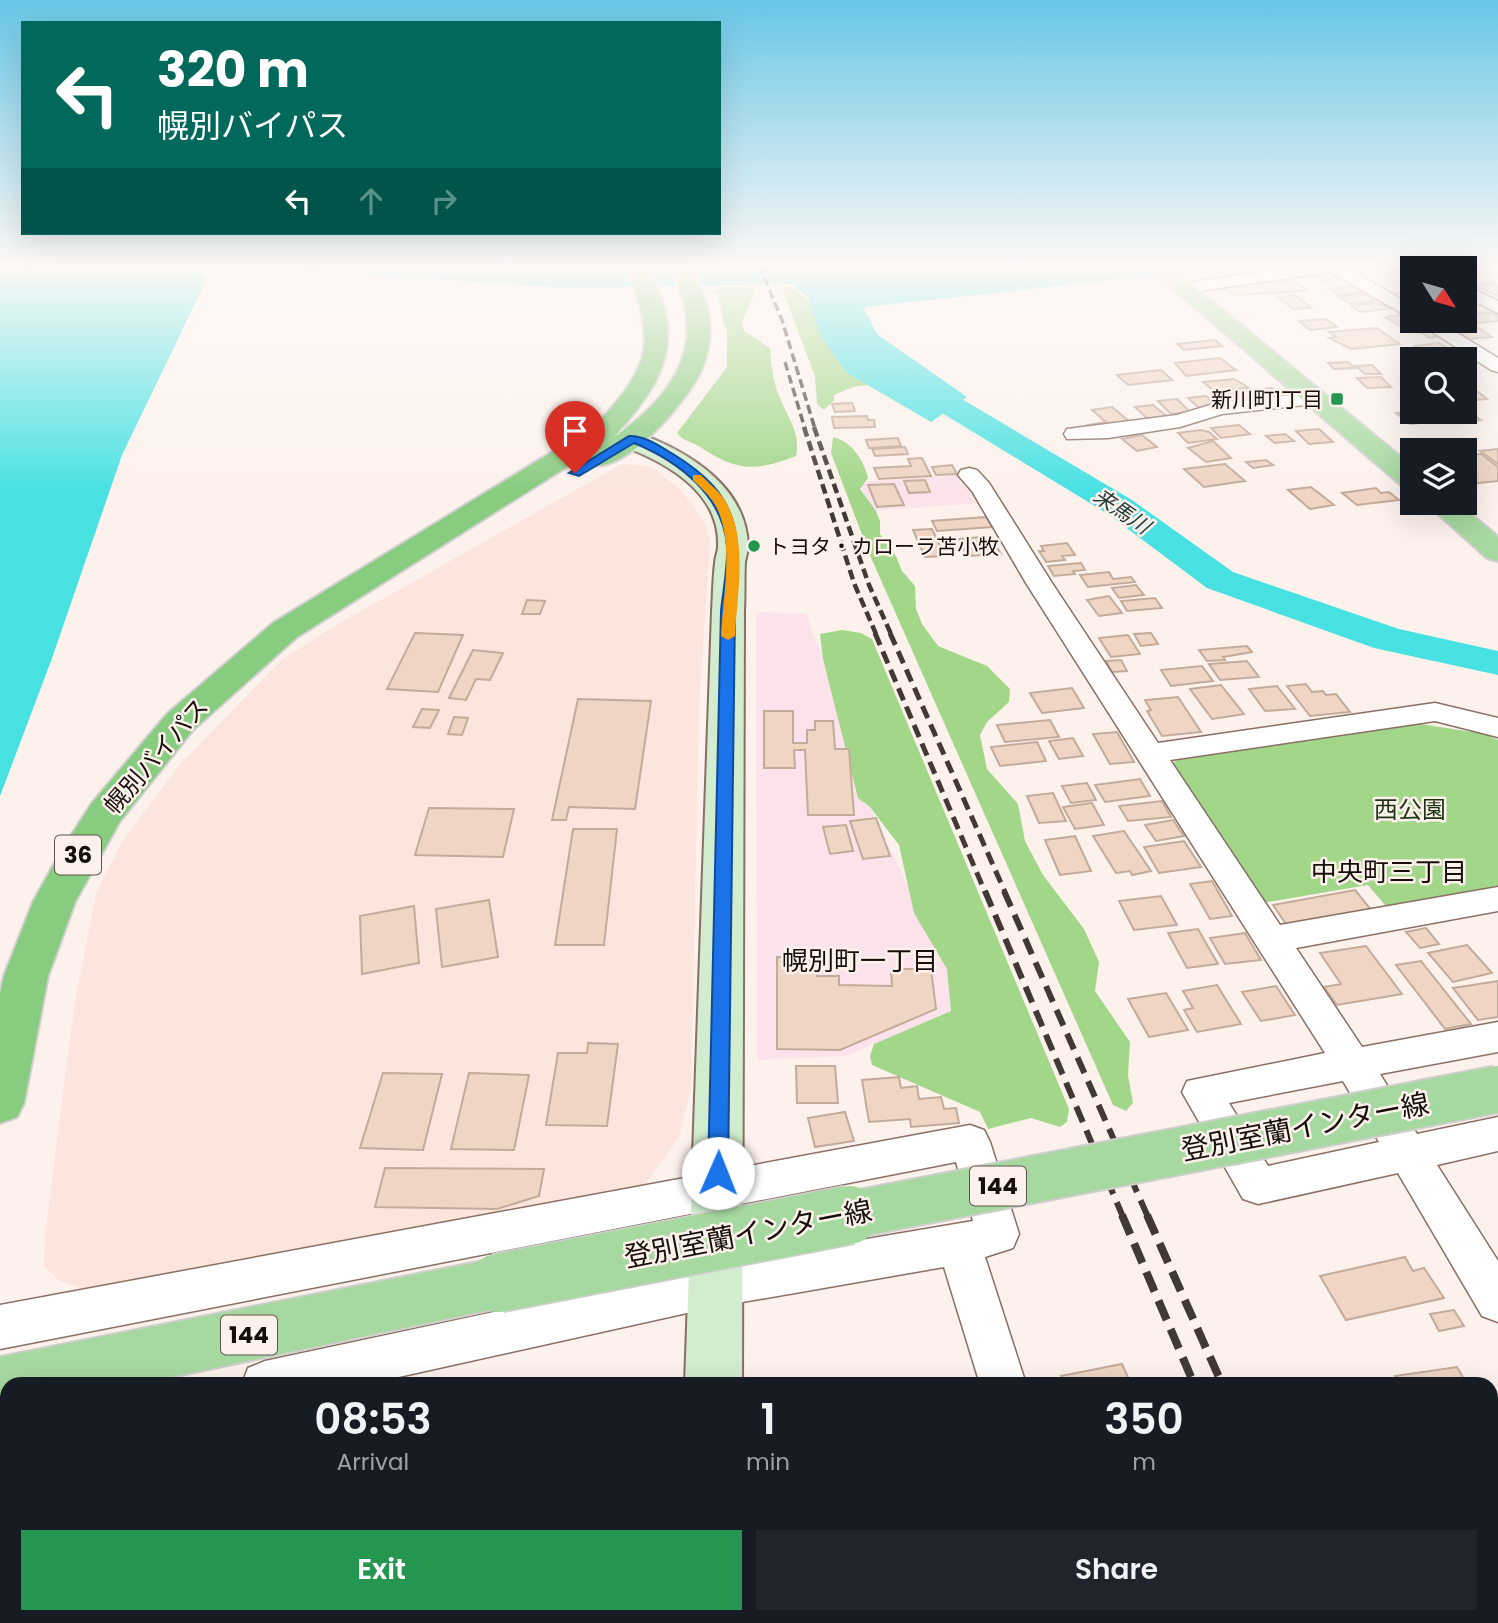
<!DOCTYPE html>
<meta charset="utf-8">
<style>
body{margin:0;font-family:Poppins,"Noto Sans JP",sans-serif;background:#20242c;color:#f1f3f6;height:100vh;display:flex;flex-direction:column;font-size:26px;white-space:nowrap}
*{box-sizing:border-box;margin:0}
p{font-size:23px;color:#9ea1a6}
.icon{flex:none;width:38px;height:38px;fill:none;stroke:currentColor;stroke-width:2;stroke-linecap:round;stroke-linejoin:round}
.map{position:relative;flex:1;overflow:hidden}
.sheet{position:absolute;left:0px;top:1377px;width:1498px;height:247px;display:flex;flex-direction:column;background:#171b24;border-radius:21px 21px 0 0;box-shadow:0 7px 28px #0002}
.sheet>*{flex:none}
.banner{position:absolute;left:21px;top:21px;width:700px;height:214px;border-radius:0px;box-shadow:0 7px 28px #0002;background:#00695c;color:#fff;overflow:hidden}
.needle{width:46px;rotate:127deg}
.buttons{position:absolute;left:1400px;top:256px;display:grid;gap:14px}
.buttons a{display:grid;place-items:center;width:77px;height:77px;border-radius:0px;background:#171b24;box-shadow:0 7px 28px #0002;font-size:35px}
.pin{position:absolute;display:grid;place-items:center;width:60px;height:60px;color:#fff;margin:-72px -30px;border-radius:50% 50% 50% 0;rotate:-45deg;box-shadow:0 0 7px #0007}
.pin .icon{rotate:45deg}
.me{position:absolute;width:77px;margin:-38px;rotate:1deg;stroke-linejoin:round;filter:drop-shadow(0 0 5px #0008)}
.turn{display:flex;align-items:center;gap:24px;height:147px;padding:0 21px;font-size:32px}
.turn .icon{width:91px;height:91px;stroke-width:2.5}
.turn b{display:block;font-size:49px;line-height:60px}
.lanes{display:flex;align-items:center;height:66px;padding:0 21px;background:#0003;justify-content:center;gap:35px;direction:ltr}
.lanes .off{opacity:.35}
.eta{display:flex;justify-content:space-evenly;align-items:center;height:119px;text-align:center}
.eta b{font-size:42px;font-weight:600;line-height:49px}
.button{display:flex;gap:14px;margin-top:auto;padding:14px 21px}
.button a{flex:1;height:80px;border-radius:0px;background:#249650;color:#fff;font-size:28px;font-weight:600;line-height:80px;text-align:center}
.button a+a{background:#20242c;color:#f1f3f6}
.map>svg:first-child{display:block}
.commercial{fill:#fbe2eb}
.built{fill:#fbe5dc}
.green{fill:#a2d78a}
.water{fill:#48e1e2}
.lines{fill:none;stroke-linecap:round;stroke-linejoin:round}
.river{fill:#48e1e2;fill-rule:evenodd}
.building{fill:#eed5c4;stroke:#c3ab9b;stroke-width:2}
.minor-casing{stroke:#896f64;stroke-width:3}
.secondary-casing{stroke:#896f64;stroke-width:4}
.primary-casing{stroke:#d1cfce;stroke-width:4}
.trunk-casing{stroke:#d1cfce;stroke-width:4}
.minor{fill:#fff;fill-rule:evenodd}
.secondary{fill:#d2eccf;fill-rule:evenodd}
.primary{fill:#a6d9a0;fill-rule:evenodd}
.trunk{fill:#88cc80;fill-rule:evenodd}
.rail-far4{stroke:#423834;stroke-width:3.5;stroke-dasharray:9 4.5;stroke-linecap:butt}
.rail-far3{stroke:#423834;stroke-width:4.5;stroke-dasharray:10 5;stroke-linecap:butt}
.rail-far2{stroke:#423834;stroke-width:5;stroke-dasharray:13 7;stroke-linecap:butt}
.rail-far1{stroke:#423834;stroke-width:6;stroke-dasharray:17 9;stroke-linecap:butt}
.rail{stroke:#423834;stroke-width:8;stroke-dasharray:21 10;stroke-linecap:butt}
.primary-bridge-far1-casing{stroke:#d1cfce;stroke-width:50;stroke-linecap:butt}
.primary-bridge-casing{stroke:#d1cfce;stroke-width:61;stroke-linecap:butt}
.primary-bridge-far1{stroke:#a6d9a0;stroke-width:46}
.primary-bridge{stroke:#a6d9a0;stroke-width:58}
.route{fill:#1a73e8;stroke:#114b97;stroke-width:2}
.slow{fill:#f59e0b}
.poi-dot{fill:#249650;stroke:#fdf1ec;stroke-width:2.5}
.labels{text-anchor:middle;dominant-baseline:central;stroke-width:5;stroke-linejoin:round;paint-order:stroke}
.far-poi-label{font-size:21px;fill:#170e0a;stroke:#fdf1ec;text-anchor:end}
.far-water-label{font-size:21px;font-style:italic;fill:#223b3b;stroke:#fdf1ec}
.shield{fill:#fdf1ec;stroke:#5c524e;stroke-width:2}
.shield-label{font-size:23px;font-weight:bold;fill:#170e0a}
.street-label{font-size:24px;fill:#170e0a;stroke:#fdf1ec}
.park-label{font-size:24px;fill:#1d3312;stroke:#fdf1ec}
.neighbourhood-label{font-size:26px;fill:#170e0a;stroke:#fdf1ec}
.near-street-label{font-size:28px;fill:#170e0a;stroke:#fdf1ec}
</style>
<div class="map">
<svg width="1498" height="1623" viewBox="0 0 1498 1623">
<rect width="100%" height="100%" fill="#fdf1ec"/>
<g class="commercial">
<path d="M962,475L982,503L869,511L860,482Z"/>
<path d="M756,612L806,614L858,755L870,807L947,969L951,1011L846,1056L757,1060Z"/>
</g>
<path class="built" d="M622,464L651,466L682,491L705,523L710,541L699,706L691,1090L679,1137L642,1188L87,1290L58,1280L44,1266L45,1235L75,1001L96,893L123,840L181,763L283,659L326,631Z"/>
<g class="green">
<path d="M721,287H749L755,292L742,322L744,331L770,348C771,364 773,383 780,398C788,418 801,433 796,456C755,472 736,471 700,447C692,442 683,441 677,433L727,367V330L723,322L719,298L713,291Z"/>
<path d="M790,287L819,308L873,384L853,387L834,395V400L824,410L817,404L815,376L782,289Z"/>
<path d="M833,437C852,441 864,461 868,478L860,489L876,511L880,521V534L896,556L902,571L915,586L916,609L922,624L938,646L987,666L1010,689L1009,702L987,722L980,735L987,769L1018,804L1025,841L1043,875L1084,929L1099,962L1095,991L1130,1042L1128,1075L1133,1103L1126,1111L1113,1105L869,553L831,453Z"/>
<path d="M842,630L861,633L872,639L1069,1109L1067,1122L1060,1127L1031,1118L988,1129L980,1112L872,1065L870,1056L874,1044L951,1011L947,969L914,913L899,845L870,807L858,798L823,659L820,634Z"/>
<path d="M1408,722L1485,734L1498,740V891L1389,910L1368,885L1262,903L1171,764L1182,757Z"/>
</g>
<g class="water">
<path d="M0,265H199L207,279L122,455L51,661L0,796Z"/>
<path d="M267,265H1227L1143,277L863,307L877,334L967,397L931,422L847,373L820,335L808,297L792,284L566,288L310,271Z"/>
</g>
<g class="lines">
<path class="river" d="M897,364L908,367L1132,500L1233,572L1399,629L1498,651V675L1374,648L1207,588L1108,514L886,379L882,373L886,367Z"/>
</g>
<g class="building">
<path d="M1333,272L1344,278L1319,281L1309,274Z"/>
<path d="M1295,281L1307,291L1234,295L1223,286Z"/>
<path d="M1492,283L1498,286V296L1474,285Z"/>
<path d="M1358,286L1368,292L1339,295L1329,289Z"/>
<path d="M1412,291V299L1400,301L1388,294Z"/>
<path d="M1363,294L1375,301L1350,304L1339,297Z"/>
<path d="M1295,295L1311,308L1293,309L1278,297Z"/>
<path d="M1373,303L1393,308L1361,312L1351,306Z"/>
<path d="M1491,312L1498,316V321L1478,323L1466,315Z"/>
<path d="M1399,315L1413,323L1398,325L1385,317Z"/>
<path d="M1326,319L1337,327L1310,330L1299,321Z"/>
<path d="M1472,324L1492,337L1469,339L1458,333L1469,332L1459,326Z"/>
<path d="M1423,326L1440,336L1430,338L1413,328Z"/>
<path d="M1377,328L1400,344L1351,349L1329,338L1336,337L1329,332Z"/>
<path d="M1215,340L1222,346L1184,350L1177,344Z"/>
<path d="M1439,343L1451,350L1427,353L1415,346Z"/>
<path d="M1459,352L1467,356L1460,357L1463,359H1434L1429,356Z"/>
<path d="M1220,358L1236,370L1186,376L1175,363Z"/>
<path d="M1348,362L1355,368L1334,369L1328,363Z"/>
<path d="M1372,365L1381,374H1365L1356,366Z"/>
<path d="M1161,370L1172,380L1128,385L1117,375Z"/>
<path d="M1381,377L1391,387L1367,388L1357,378Z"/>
<path d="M1234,379L1249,388L1214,391L1203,382Z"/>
<path d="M1272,388L1284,398L1259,401L1247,391Z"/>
<path d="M1474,389L1487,399L1465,401V390Z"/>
<path d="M1241,393L1250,400L1222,403L1214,396Z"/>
<path d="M1206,396L1218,406L1199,408L1188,398Z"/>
<path d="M1177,399L1190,412L1171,414L1158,401Z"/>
<path d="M852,403L855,411L835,412L832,404Z"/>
<path d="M1153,405L1169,418L1150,421L1135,407Z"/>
<path d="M1112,407L1130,422L1095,430L1088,425L1106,422L1092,410Z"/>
<path d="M1465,409L1481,420L1453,423L1442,415H1448L1444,411H1465Z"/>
<path d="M1405,410L1429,411L1441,421L1410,424L1396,413L1407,412Z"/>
<path d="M867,416L868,420H874L875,427L834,428L832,417Z"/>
<path d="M1239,425L1250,434L1221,438L1211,428Z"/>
<path d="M1319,429L1333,442L1309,444L1296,431Z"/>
<path d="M1201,430L1209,432L1217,439L1188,443L1178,433Z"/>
<path d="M1285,434L1294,441L1275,443L1266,436Z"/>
<path d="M1142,435L1157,447L1137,451L1122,439Z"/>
<path d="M898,438L901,446L869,448L866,440Z"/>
<path d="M1213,441L1231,458L1206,462L1188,448Z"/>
<path d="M905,447L908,454L875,456L872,449Z"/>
<path d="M1498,449V464L1480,451Z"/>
<path d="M1465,453L1468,455L1481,454L1498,467V481L1470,484L1465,479Z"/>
<path d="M922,458L931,476L879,479L874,468L911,466L908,459Z"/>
<path d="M1266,460L1273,465L1253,468L1246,462Z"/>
<path d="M1225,464L1245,481L1204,487L1184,469Z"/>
<path d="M952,465L957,474L936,475L932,467Z"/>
<path d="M925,480L930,492L909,493L904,481Z"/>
<path d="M894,484L904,505L877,507L868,485Z"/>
<path d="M1311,487L1334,505L1310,509L1288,490Z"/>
<path d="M1376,488L1381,493L1389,492L1399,500L1357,505L1342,493Z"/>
<path d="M986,517L992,527L937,531L932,521Z"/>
<path d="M932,529L945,556L925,557L913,530Z"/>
<path d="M980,537L982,543L994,542L1001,554L967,556L959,539Z"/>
<path d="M1067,543L1075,555L1062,556L1065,560L1046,562L1039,551H1044L1041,546Z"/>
<path d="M1081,563L1085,570L1073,571L1075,574L1054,576L1048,566Z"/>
<path d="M1109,572L1113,579L1131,577L1135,582L1088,587L1080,575Z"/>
<path d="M1136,585L1144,595L1119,598L1112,588Z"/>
<path d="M1109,596L1122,613L1099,616L1087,600Z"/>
<path d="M1155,598L1162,608L1127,611L1121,601Z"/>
<path d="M527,600L545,601L540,614H522Z"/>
<path d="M415,633L463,635L438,692L387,689Z"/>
<path d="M1151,633L1158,644L1141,646L1134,634Z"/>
<path d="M1128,635L1140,654L1111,657L1099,638Z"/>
<path d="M1247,646L1252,652L1223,657L1225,660L1207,661L1199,650Z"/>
<path d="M473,650L503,653L490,680L476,679L466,700L449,698Z"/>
<path d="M1121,660L1127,671L1112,672L1106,661Z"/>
<path d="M1247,661L1259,677L1220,680L1209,664Z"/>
<path d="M1202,666L1213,681L1171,686L1161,670Z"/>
<path d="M1306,684L1312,692L1323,691L1326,695L1336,694L1350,712L1310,716L1287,686Z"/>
<path d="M1221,685L1244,714L1212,719L1190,689Z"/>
<path d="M1277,686L1295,709L1265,711L1249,689Z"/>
<path d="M1072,688L1084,708L1042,713L1030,693Z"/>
<path d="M1178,697L1201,732L1162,736L1147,711L1151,710L1145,700Z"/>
<path d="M578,699L651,701L635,809L569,807L566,820H552Z"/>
<path d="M422,709L439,710L430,728L413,727Z"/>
<path d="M764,711H793V743H807V730H815V721H833L835,749H849L854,815H808L805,750H794L795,768H764Z"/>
<path d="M454,717L468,718L462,735L448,734Z"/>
<path d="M1050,720L1059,737L1005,742L997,725Z"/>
<path d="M1117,732L1134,762L1110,764L1093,734Z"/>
<path d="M1073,738L1083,756L1059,759L1049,741Z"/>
<path d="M1037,742L1046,761L1000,766L991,747Z"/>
<path d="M1140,779L1150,796L1105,802L1095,785Z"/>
<path d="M1087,783L1096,800L1071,803L1062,786Z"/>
<path d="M1053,793L1066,821L1039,823L1027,796Z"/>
<path d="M1162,801L1171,817L1128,821L1119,806Z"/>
<path d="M1092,803L1104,825L1075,829L1063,807Z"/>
<path d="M429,808L514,809L503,857L415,855Z"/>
<path d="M876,818L890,856L863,859L850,821Z"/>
<path d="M1173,820L1184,836L1156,841L1145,825Z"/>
<path d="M846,825L853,851L830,854L823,827Z"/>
<path d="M573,829H617L604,945H555Z"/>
<path d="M1124,831L1151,871L1132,875L1130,871L1116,873L1093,836Z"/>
<path d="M1075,836L1091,871L1060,875L1045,840Z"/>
<path d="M1184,841L1201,867L1159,873L1144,847Z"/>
<path d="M1212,881L1232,916L1210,919L1190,884Z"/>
<path d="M1355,890L1372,911L1288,927L1273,905Z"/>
<path d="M1161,896L1177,925L1134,930L1119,901Z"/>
<path d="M489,900L498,957L442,967L436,909Z"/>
<path d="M414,906L419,963L362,974L360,916Z"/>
<path d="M1426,928L1439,944L1420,948L1406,932Z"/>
<path d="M1198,929L1218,964L1187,968L1168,933Z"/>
<path d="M1245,933L1261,960L1225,964L1210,938Z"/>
<path d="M1467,945L1492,973L1453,982L1428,953Z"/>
<path d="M1366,946L1402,994L1337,1005L1324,987L1341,984L1320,953Z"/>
<path d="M777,957H817V976H839V985L892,986L891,969H931L936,1009L840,1050L777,1049Z"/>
<path d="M1421,961L1471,1024L1445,1029L1396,965Z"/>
<path d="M1498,981V1017L1478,1020L1453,988Z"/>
<path d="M1217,985L1241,1024L1197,1032L1184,1010L1193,1008L1183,991Z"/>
<path d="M1276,986L1295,1015L1261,1021L1242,992Z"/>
<path d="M1166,993L1188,1030L1149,1037L1128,999Z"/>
<path d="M588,1043L618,1044L607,1126L546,1125L558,1053H587Z"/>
<path d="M796,1066H835L838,1103H797Z"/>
<path d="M383,1073L442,1074L423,1150L360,1148Z"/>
<path d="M469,1073L529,1075L514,1150L451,1149Z"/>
<path d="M899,1077L901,1088L917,1086L919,1099L941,1097L944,1109L956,1108L959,1123L911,1127L910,1119L869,1122L862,1080Z"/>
<path d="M845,1112L854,1141L815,1147L808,1118Z"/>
<path d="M385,1168L544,1169L539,1196L497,1209L375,1207Z"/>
<path d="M1405,1257L1413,1271L1424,1268L1444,1298L1346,1320L1320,1276Z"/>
<path d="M1454,1310L1464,1326L1439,1331L1430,1314Z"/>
<path d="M1122,1364L1131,1384H1064L1061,1376Z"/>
<path d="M1457,1367L1467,1384H1399L1395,1376Z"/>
<path d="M791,1617H914L915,1623H791Z"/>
<path d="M956,1617H1016L1017,1623H957Z"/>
<path d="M1180,1617H1200L1202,1623H1151Z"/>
</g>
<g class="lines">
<g class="minor-casing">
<g id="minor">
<path d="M1309,265H1348L1347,267L1412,306V319L1330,272L1186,293L1177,288L1186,283Z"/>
<path d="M1410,265H1430L1432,268L1412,269Z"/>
<path d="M1465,285L1498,301V313L1465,297Z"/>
<path d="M1414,320H1436L1498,358V372L1491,370Z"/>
<path d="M1317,393L1324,395L1327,399L1324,403L1222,414L1180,427L1108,438L1067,439L1064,434L1067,429L1075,428L1177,415L1220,402Z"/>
<path d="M969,468L977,470L989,483L1052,583L1158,743L1435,703L1498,718V737L1435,721L1170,760L1280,925L1498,887V911L1296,948L1362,1047L1498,1022V1052L1380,1074L1417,1134L1498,1117V1151L1437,1165L1498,1261V1322L1482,1316L1398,1173L1258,1204L1243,1199L1182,1092L1187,1081L1325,1053L1026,583L972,491L958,475L961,470ZM1343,1081L1379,1142L1268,1166L1229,1103Z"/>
<path d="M970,1125L984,1130L990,1142L1019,1234L1013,1248L985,1257L1026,1384H980L944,1267L714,1307L367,1384H242L248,1368L265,1361L714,1265L973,1221L956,1162L0,1349V1305Z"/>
<path d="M7,1418V1466L0,1468V1420Z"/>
<path d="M1050,1617H1102L1104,1623H1050Z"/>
</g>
</g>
<g class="secondary-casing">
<g id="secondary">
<path d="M605,423C664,438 746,475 748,546C748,551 746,557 745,562C744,578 745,595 744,611L742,1384H685L712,611C713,595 713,579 715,563C715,557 718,552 718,547C721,483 646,452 596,437L592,431L596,425Z"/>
<path d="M701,1617H765L766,1623H702Z"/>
</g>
</g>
<g class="primary-casing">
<g id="primary">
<path d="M1146,265H1168L1412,466V488L1402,486Z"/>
<path d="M1425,502H1457L1498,537V561L1487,558Z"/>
<path d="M498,1258L517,1265L525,1283L517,1301L498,1308L138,1384H7V1412L0,1413V1357Z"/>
</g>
</g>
<g class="trunk-casing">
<g id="trunk">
<path d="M627,265H647C654,282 663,299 666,316C676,365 644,403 614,437L297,637L193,730L120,821L75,902L48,976L24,1103L17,1117L0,1123V994L4,976L33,902L63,848L92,803L167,714L273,623L596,425C654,362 654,344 627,265Z"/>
<path d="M671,265H691C700,285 711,308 710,331C710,346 706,360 700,373C685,403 626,474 589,465L585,459L589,453C635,426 692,382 687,322C686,302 677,283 671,265Z"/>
</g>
</g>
<use href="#minor" class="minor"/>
<use href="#secondary" class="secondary"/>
<use href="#primary" class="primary"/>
<use href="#trunk" class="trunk"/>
<g class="rail-far4">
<path d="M759,265L782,320L815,429"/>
<path d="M785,362L805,429"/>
</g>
<g class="rail-far3">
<path d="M804,427L854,583L876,634"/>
<path d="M814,427L869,585L891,634"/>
</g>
<g class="rail-far2">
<path d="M875,633L985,892"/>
<path d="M890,633L1005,892"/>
</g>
<g class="rail-far1">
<path d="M985,891L1123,1217"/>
<path d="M1004,891L1148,1217"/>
</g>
<g class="rail">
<path d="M1122,1215L1194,1384"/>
<path d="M1147,1215L1222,1384"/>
<path d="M1286,1617L1288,1623"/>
<path d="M1324,1617L1326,1623"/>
</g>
<g class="primary-bridge-far1-casing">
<path id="primary-bridge-far1" d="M840,1217L1498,1089"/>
</g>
<g class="primary-bridge-casing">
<path id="primary-bridge" d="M498,1283L849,1215"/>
</g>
<use href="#primary-bridge-far1" class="primary-bridge-far1"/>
<use href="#primary-bridge" class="primary-bridge"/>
</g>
<linearGradient id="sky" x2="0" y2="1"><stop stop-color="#68c6e6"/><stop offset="0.54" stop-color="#fef9f6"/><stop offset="1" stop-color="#fef9f6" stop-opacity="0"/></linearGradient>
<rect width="1498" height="492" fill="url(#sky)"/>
<path class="route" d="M629,436C644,435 661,447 673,454C745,498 740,537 735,611L728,1173L725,1179L718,1182L711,1179L708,1173L721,611C723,591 728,567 727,546C723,495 678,461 634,443L579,476L569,473Z"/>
<path class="slow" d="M693,475H701C708,483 718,490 724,499C749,538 737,593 735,636L728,640L721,636C723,597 736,533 712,500C707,493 699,486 693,480Z"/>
<g class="poi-dot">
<rect x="1330" y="392" width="14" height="14" rx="3.5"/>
<circle cx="754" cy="546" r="7"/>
</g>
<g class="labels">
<g class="far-poi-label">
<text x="1323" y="399">新川町1丁目</text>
<text x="768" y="546" text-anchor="start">トヨタ・カローラ苫小牧</text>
</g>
<g class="far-water-label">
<text transform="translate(1122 511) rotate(34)">来馬川</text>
</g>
<g class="shield">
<rect x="55" y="835.5" width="46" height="39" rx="5"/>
<rect x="970" y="1166.5" width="56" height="39" rx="5"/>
<rect x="221" y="1315.5" width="56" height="39" rx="5"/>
</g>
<g class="shield-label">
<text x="78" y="855">36</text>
<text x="998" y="1186">144</text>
<text x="249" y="1335">144</text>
</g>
<g class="street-label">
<text transform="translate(156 756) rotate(-49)">幌別バイパス</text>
</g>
<g class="park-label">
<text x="1410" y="809">西公園</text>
</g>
<g class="neighbourhood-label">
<text x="1389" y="872">中央町三丁目</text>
<text x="860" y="961">幌別町一丁目</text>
</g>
<g class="near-street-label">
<text transform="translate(1305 1127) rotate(-11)">登別室蘭インター線</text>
<text transform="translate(748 1234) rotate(-11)">登別室蘭インター線</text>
</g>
</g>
</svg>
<div class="buttons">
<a><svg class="needle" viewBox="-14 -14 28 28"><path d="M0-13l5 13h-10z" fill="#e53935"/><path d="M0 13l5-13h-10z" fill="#9ea1a6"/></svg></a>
<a><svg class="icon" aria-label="search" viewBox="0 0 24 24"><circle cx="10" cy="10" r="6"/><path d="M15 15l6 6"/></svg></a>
<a><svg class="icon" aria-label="layers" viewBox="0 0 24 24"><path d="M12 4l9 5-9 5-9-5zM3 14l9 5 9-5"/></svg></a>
</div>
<div class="pin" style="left:575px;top:473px;background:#d93025"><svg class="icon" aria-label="arrive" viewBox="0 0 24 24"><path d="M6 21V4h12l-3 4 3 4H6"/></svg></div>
<svg class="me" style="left:718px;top:1173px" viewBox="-20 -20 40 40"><circle r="19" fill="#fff"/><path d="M0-13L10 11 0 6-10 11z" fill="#1a73e8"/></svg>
<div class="banner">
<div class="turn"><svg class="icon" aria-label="left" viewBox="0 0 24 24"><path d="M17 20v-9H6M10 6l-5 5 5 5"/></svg><div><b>320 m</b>幌別バイパス</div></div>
<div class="lanes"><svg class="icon" aria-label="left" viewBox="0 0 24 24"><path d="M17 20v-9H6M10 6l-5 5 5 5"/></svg><svg class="icon off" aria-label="ahead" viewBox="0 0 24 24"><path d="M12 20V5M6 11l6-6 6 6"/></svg><svg class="icon off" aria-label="right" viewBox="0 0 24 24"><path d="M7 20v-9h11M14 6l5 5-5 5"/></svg></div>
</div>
<section class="sheet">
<div class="eta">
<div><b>08:53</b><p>Arrival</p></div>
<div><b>1</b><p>min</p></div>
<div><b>350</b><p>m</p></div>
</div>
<div class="button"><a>Exit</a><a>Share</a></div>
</section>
</div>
